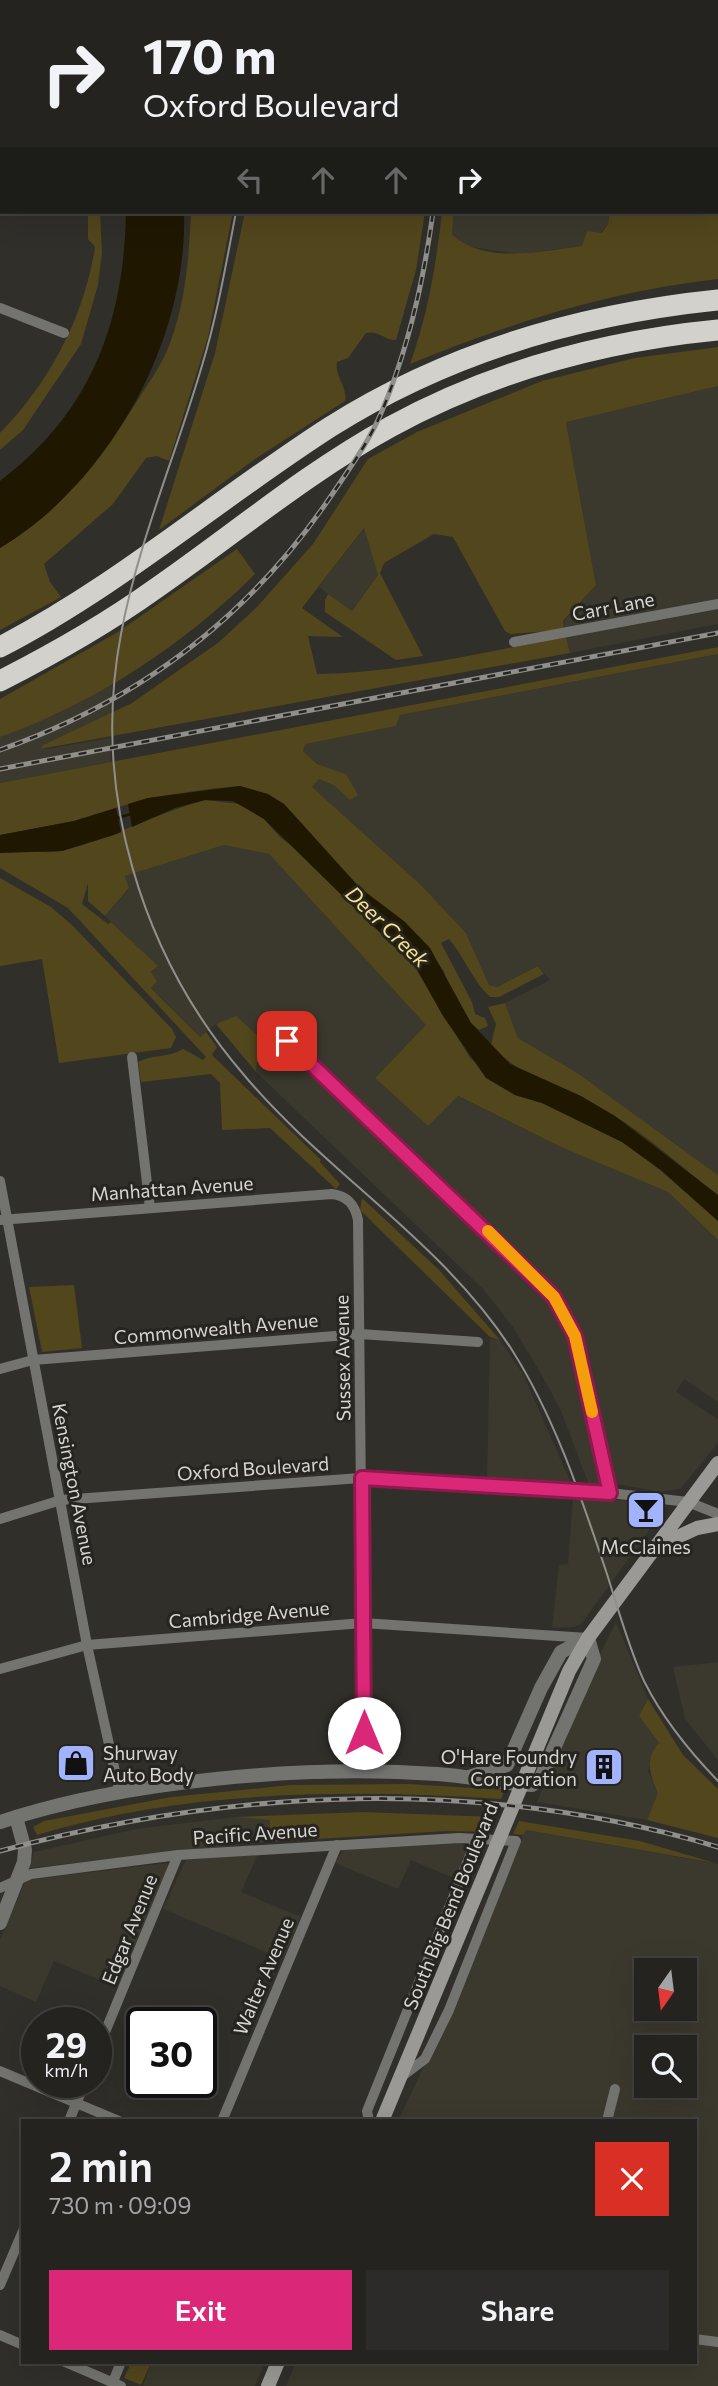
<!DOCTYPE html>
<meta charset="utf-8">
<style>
body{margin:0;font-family:Commissioner,sans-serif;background:#2c2b29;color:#f1f3f6;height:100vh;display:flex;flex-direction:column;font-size:26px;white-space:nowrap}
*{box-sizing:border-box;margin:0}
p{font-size:23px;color:#a3a4a5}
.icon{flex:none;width:38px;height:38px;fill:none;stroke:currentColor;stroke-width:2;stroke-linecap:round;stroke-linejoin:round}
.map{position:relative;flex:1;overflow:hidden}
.drawer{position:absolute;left:21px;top:2119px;width:676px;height:245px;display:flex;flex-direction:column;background:#242320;border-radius:0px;box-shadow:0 7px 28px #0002,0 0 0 2px #41403e}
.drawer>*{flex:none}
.guide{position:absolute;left:0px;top:0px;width:719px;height:214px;box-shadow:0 7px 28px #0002,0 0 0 2px #41403e;background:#242320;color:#f1f3f6;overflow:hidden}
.needle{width:46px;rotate:194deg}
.tools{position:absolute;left:634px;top:1958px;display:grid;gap:14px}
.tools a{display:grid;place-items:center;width:63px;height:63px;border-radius:0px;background:#242320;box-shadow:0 7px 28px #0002,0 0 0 2px #41403e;font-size:35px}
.speed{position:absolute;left:21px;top:2007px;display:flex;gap:14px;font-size:35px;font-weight:700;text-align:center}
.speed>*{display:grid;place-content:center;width:91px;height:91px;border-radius:50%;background:#242320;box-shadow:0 7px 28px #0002,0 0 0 2px #41403e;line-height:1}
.speed small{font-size:18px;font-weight:400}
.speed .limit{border:4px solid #111;border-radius:10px;background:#fff;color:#111}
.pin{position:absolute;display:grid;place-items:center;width:60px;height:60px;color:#fff;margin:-30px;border-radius:14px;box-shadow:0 4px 10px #0006}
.me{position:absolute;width:77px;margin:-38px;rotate:0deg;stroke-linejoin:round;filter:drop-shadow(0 0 5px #0008)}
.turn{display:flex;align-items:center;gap:24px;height:147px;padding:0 28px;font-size:32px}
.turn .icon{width:91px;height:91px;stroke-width:2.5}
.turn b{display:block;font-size:49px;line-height:60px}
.lanes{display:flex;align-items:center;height:66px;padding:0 28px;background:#0003;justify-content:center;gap:35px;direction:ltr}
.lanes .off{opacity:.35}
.round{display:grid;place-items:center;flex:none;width:74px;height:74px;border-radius:0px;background:#2c2b29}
.overview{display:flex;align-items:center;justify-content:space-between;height:119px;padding:0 28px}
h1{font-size:42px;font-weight:600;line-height:52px}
.button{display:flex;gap:14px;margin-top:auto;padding:14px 28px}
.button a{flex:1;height:80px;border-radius:0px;background:#db2777;color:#fff;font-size:28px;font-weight:600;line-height:80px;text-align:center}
.button a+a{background:#2c2b29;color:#f1f3f6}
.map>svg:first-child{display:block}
.built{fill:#3b382d;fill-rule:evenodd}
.green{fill:#52461c}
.water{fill:#1f1700}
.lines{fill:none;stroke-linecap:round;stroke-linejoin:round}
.stream{stroke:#1f1700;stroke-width:2.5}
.minor{stroke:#737370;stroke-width:10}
.tertiary{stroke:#737370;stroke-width:14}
.secondary{stroke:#9a9995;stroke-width:14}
.motorway{stroke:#d3d1cb;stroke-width:21}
.tram{stroke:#908f8c;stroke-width:2}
.rail-casing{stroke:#908f8c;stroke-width:5}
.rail{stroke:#262520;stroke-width:2.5;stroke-dasharray:8;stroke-linecap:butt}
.route-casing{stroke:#8e194d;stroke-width:18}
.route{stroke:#db2777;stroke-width:12}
.slow{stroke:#f59e0b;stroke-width:12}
.labels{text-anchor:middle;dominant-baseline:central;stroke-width:6;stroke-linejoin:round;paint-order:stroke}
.street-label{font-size:19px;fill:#d7d6d3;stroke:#262520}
.poi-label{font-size:19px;fill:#d7d6d3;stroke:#262520}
.water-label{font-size:21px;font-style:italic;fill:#fae18e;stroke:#262520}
</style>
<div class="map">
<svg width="718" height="2386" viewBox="0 0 718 2386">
<rect width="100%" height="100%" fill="#302f2a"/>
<g class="built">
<path d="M454,212H610L608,224L601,233L587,232L582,246L519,254L465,246L452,234Z"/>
<path d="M718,386V624L570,653L563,622L596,585L566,421Z"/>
<path d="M365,527L378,575L351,612L319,587Z"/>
<path d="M718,654V1175L576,1072L518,1038L505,1003L550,980L538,966L496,987L489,985L466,933L421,885L312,787L319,779L335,786L346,774L317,764L303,751L305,743L396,726L400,715Z"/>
<path d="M112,685L110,714L41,746V749H47L110,738L111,762L0,783V737L57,714Z"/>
<path d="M224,845L269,854L427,1025L375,1078L428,1125L457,1096L563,1148L668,1192L718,1240V1402L684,1379L676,1392L718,1419V1443L680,1489L661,1492L616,1484L580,1347L572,1355L605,1486L589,1485L561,1411L544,1379L513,1327L484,1290L256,1072L259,1037L217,1023L200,1037L151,987V973L157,966L105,916L129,889L125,876Z"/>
<path d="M490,1338L500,1340L523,1374L572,1485L487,1480Z"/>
<path d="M573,1496L655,1503H660L663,1511L582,1623L575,1627L552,1628L559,1565L568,1564Z"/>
<path d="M616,1622L648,1699L639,1716L659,1743L648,1771L659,1793L647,1820L537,1802L592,1670Z"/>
<path d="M718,1662V1760L685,1719L673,1667Z"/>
<path d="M235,1817L270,1820L268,1842L29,1868L34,1852L136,1829Z"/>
<path d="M525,1830L718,1864V2386H286L296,2363L695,2362V2121H398L461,1988ZM646,1970H684V2009H646ZM646,2048H684V2086H646Z"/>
<path d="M456,1842L463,1845L466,1852L458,1880L411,1860L398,1889L335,1863L344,1849Z"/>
<path d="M258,1854L241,1892L301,1917L283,1959L163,1909L186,1860Z"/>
<path d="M167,1863L168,1867L119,1988L54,1961L36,2002L0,1986V1940L26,1880Z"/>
<path d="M151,2363V2362L265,2363L255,2386H143Z"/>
</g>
<g class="green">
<path d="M718,188V279C610,291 510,323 410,364C428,314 436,265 442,212H454L452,234C483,265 542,251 582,246L587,231L602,233L608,224L610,212H718Z"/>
<path d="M88,212H100L102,252L98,285L81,344L23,430L0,450V433C50,382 84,317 95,247L88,239Z"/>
<path d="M191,212H233L208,337L169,461L157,456L146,458L113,504L44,564L50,582L61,597L0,630V548C62,511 102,457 139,398C151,379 163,363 170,343C186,300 189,256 191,212Z"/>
<path d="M245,212H425L416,270L396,340C384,340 379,330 366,333L348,358L337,362C334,376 348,387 345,401L255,459L159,530L215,353Z"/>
<path d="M718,347V386L566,422L596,585L563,621L564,630L510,634L505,631L453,537L434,534L384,563L380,573L423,656L396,660L325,612V600L328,594L352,611L378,575L364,528L302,608L343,637L308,636L317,674C401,673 483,652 566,637L570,653L40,749L43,745L132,703L219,642L256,608L313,544L368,459L417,432L542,381L635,358Z"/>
<path d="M237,549L255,574C184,645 94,704 0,737V699L118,632Z"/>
<path d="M718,647V654L400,715L396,726L305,744L303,751L317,764L346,774L358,795L350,800L335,786L319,779L312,787L421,885L466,933L489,985L497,987L538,966L544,974L499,997H490C472,980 465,958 449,939L441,943L472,1002L475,1014L485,1018L488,1026L479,1030L471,1023L448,985L444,971L405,922L360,888L284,804L240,786L209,789L148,798L74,821L0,835V783Z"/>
<path d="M205,800L240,804L264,819L280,837L300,852L416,968L470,1058L515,1095L542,1103L622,1142L660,1170L718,1221V1240L668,1192L563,1148L458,1096L428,1126L375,1078L426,1025L269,854L224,845L125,876L129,888L105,916L88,901V883L82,904L108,924L111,922L158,966L151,972L157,981L151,988L200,1037L206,1032L217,1047L212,1055L321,1160L320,1162L340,1184L336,1189L270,1128L222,1130L220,1083L211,1074L141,1082L138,1062C153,1054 168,1058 183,1049L203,1060L206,1057L68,908L0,868V853C21,847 44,856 65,850C114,837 157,813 205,800Z"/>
<path d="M0,878L51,907L72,925L172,1029L176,1037L171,1048L59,1063L42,959L0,966Z"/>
<path d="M505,1003L518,1038L576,1072L718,1175V1195C683,1169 649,1136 611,1114C572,1091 522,1080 491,1045L496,1024L488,1007Z"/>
<path d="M236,1016L259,1037L256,1072L216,1024Z"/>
<path d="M362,1198L439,1270L500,1340L490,1337L360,1210Z"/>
<path d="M74,1285L82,1348L42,1352L29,1287Z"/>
<path d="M648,1699L683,1755L718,1789V1838L647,1820L658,1793C650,1774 644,1760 659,1743L639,1716Z"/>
<path d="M409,1784L505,1790L501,1799C345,1789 188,1790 37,1835L33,1827L44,1821L171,1797L291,1785Z"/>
<path d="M363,1812L494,1817L488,1832L447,1831L268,1842L270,1820L235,1817Z"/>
<path d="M519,1821L640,1841L715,1863L526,1830L523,1835L513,1834Z"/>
<path d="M131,2363H151L141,2385L124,2378Z"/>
</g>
<g class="water">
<path d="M126,212H184C188,340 109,483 0,548V481C91,412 124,323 126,212Z"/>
<path d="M240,786L268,794L284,804L360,888L405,922L430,948L471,1023L510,1064L581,1096L615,1116L718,1195V1221L661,1170L622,1142L542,1103L515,1095L486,1078L443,1016L416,968L264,819L233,801L205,800L175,808L132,827L128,804L148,798Z"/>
<path d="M116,808L121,832L114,835L62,851L0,853V835L74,821Z"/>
</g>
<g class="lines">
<path class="stream" d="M117,818L131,814"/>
<g class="minor">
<path d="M667,0L671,2"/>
<path d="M492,2L493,0"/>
<path d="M0,95H2"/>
<path d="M0,308L64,333"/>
<path d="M514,642L718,604"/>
<path d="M271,1025L554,1297L574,1336L610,1493"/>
<path d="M132,1057L150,1208"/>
<path d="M0,1181L87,1645L120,1794"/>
<path d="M0,1220L332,1194C348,1196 355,1205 358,1220L364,1772"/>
<path d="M0,1369L33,1360L360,1334L478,1342"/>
<path d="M0,1519L61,1500L361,1478L610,1493L688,1502L718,1514"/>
<path d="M0,1669L87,1645L363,1623L588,1638"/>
<path d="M0,1888L31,1874L178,1855L459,1838L516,1841L449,2010L425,2059L401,2077"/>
<path d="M96,2054L178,1855"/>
<path d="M0,2071L119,2121"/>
<path d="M69,2121L85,2082"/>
<path d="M222,2121L337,1845"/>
<path d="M369,2121L367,2111L477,1838"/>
<path d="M607,2121L615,2089"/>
<path d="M0,2285L23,2231"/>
<path d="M0,2335L23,2345"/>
<path d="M695,2339L718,2342"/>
<path d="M65,2362L121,2386"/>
<path d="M113,2382L121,2362"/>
</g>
<g class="tertiary">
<path d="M0,1822C127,1780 304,1765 437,1774C470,1776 499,1784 532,1785L541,1777L594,1659L588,1638L561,1652L541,1688L507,1765L469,1777"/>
<path d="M0,1923L24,1862L25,1850L16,1817"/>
</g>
<g class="secondary">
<path d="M656,1547L697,1528L718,1524"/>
<path d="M382,2121L569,1671L588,1638L718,1463"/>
<path d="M268,2386L278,2362"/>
</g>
<g class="motorway">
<path d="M0,647C118,586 218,499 330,427C447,353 581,314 718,300"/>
<path d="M0,681C53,654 106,624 155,589C233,535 306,473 390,427C491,372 604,341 718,330"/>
</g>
<g class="tram">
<path d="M268,2V0"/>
<path d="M281,2V0"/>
<path d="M236,212C226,264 217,317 201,369C175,457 138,543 121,634C91,791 141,955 244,1075C326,1173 442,1241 512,1350C555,1418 580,1494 606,1571C618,1608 628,1646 644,1681C663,1719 689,1751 718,1781"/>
</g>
<g class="rail-casing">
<g id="rail">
<path d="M436,0V2"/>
<path d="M0,750C139,701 251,616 333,493C350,468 370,440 382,411C408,349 424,279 433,212"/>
<path d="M0,769L718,633"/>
<path d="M0,1851C235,1787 482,1777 718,1847"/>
</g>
</g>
<use href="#rail" class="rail"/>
</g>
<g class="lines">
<g class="route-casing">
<path id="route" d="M287,1041L554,1297L575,1336L610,1493L362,1478L364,1733"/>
</g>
<use href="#route" class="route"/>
<path class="slow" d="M488,1231L554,1297L575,1336L592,1412"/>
</g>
<defs>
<g id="bar-square" transform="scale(2.0125)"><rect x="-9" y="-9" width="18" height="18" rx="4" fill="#a1b3fd" stroke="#262520"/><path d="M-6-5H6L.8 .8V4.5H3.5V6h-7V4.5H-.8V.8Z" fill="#111"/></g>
<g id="shop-square" transform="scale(2.0125)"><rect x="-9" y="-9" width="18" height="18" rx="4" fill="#a1b3fd" stroke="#262520"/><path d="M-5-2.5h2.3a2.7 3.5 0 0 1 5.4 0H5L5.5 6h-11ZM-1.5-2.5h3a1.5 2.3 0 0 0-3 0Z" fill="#111"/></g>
<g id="building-square" transform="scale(2.0125)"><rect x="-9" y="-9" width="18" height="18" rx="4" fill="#a1b3fd" stroke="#262520"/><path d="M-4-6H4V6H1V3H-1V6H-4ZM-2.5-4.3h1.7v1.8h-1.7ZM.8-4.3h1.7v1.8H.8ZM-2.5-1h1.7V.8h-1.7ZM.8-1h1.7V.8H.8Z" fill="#111"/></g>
</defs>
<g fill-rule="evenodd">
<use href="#bar-square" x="646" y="1510"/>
<use href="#shop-square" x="76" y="1763"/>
<use href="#building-square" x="604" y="1767"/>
</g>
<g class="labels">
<g class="street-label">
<text transform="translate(613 606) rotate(-11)">Carr Lane</text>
<text transform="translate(172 1188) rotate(-4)">Manhattan Avenue</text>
<text transform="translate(216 1328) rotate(-5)">Commonwealth Avenue</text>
<text transform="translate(342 1358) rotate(-91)">Sussex Avenue</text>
<text transform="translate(253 1468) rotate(-4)">Oxford Boulevard</text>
<text transform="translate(75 1484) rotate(79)">Kensington Avenue</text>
<text transform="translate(249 1614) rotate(-5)">Cambridge Avenue</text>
<text transform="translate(255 1833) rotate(-4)">Pacific Avenue</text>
<text transform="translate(450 1906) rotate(-68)">South Big Bend Boulevard</text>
<text transform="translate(129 1929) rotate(-68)">Edgar Avenue</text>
<text transform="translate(263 1976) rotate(-67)">Walter Avenue</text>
</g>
<g class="poi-label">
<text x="646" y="1546">McClaines</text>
<text x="103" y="1752" text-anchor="start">Shurway<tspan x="103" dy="22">Auto Body</tspan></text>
<text x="577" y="1756" text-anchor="end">O'Hare Foundry<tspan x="577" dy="22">Corporation</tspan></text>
</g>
<g class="water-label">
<text transform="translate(388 926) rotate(44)">Deer Creek</text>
</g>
</g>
</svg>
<div class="tools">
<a><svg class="needle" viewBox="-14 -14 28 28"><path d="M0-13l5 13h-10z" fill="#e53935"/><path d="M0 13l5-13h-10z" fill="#a3a4a5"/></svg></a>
<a><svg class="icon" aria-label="search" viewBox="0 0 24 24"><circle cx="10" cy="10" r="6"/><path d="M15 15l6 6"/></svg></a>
</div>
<div class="speed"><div>29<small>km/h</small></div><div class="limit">30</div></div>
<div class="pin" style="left:287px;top:1041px;background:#d93025"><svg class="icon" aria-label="arrive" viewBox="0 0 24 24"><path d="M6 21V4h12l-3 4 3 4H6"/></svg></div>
<svg class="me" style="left:364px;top:1733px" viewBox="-20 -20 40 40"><circle r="19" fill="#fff"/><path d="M0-13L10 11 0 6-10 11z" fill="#db2777"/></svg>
<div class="guide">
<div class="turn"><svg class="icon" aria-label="right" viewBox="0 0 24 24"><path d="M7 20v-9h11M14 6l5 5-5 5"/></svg><div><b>170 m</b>Oxford Boulevard</div></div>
<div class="lanes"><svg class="icon off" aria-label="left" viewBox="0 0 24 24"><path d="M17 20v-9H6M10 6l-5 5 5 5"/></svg><svg class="icon off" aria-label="ahead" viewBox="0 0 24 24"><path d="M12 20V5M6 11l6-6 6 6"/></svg><svg class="icon off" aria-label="ahead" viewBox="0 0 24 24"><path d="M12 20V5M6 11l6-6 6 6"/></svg><svg class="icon" aria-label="right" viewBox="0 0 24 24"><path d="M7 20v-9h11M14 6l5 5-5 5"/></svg></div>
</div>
<section class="drawer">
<div class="overview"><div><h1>2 min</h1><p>730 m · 09:09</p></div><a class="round" style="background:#d93025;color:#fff"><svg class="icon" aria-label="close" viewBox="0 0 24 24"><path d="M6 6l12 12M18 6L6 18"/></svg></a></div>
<div class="button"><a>Exit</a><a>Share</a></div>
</section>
</div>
